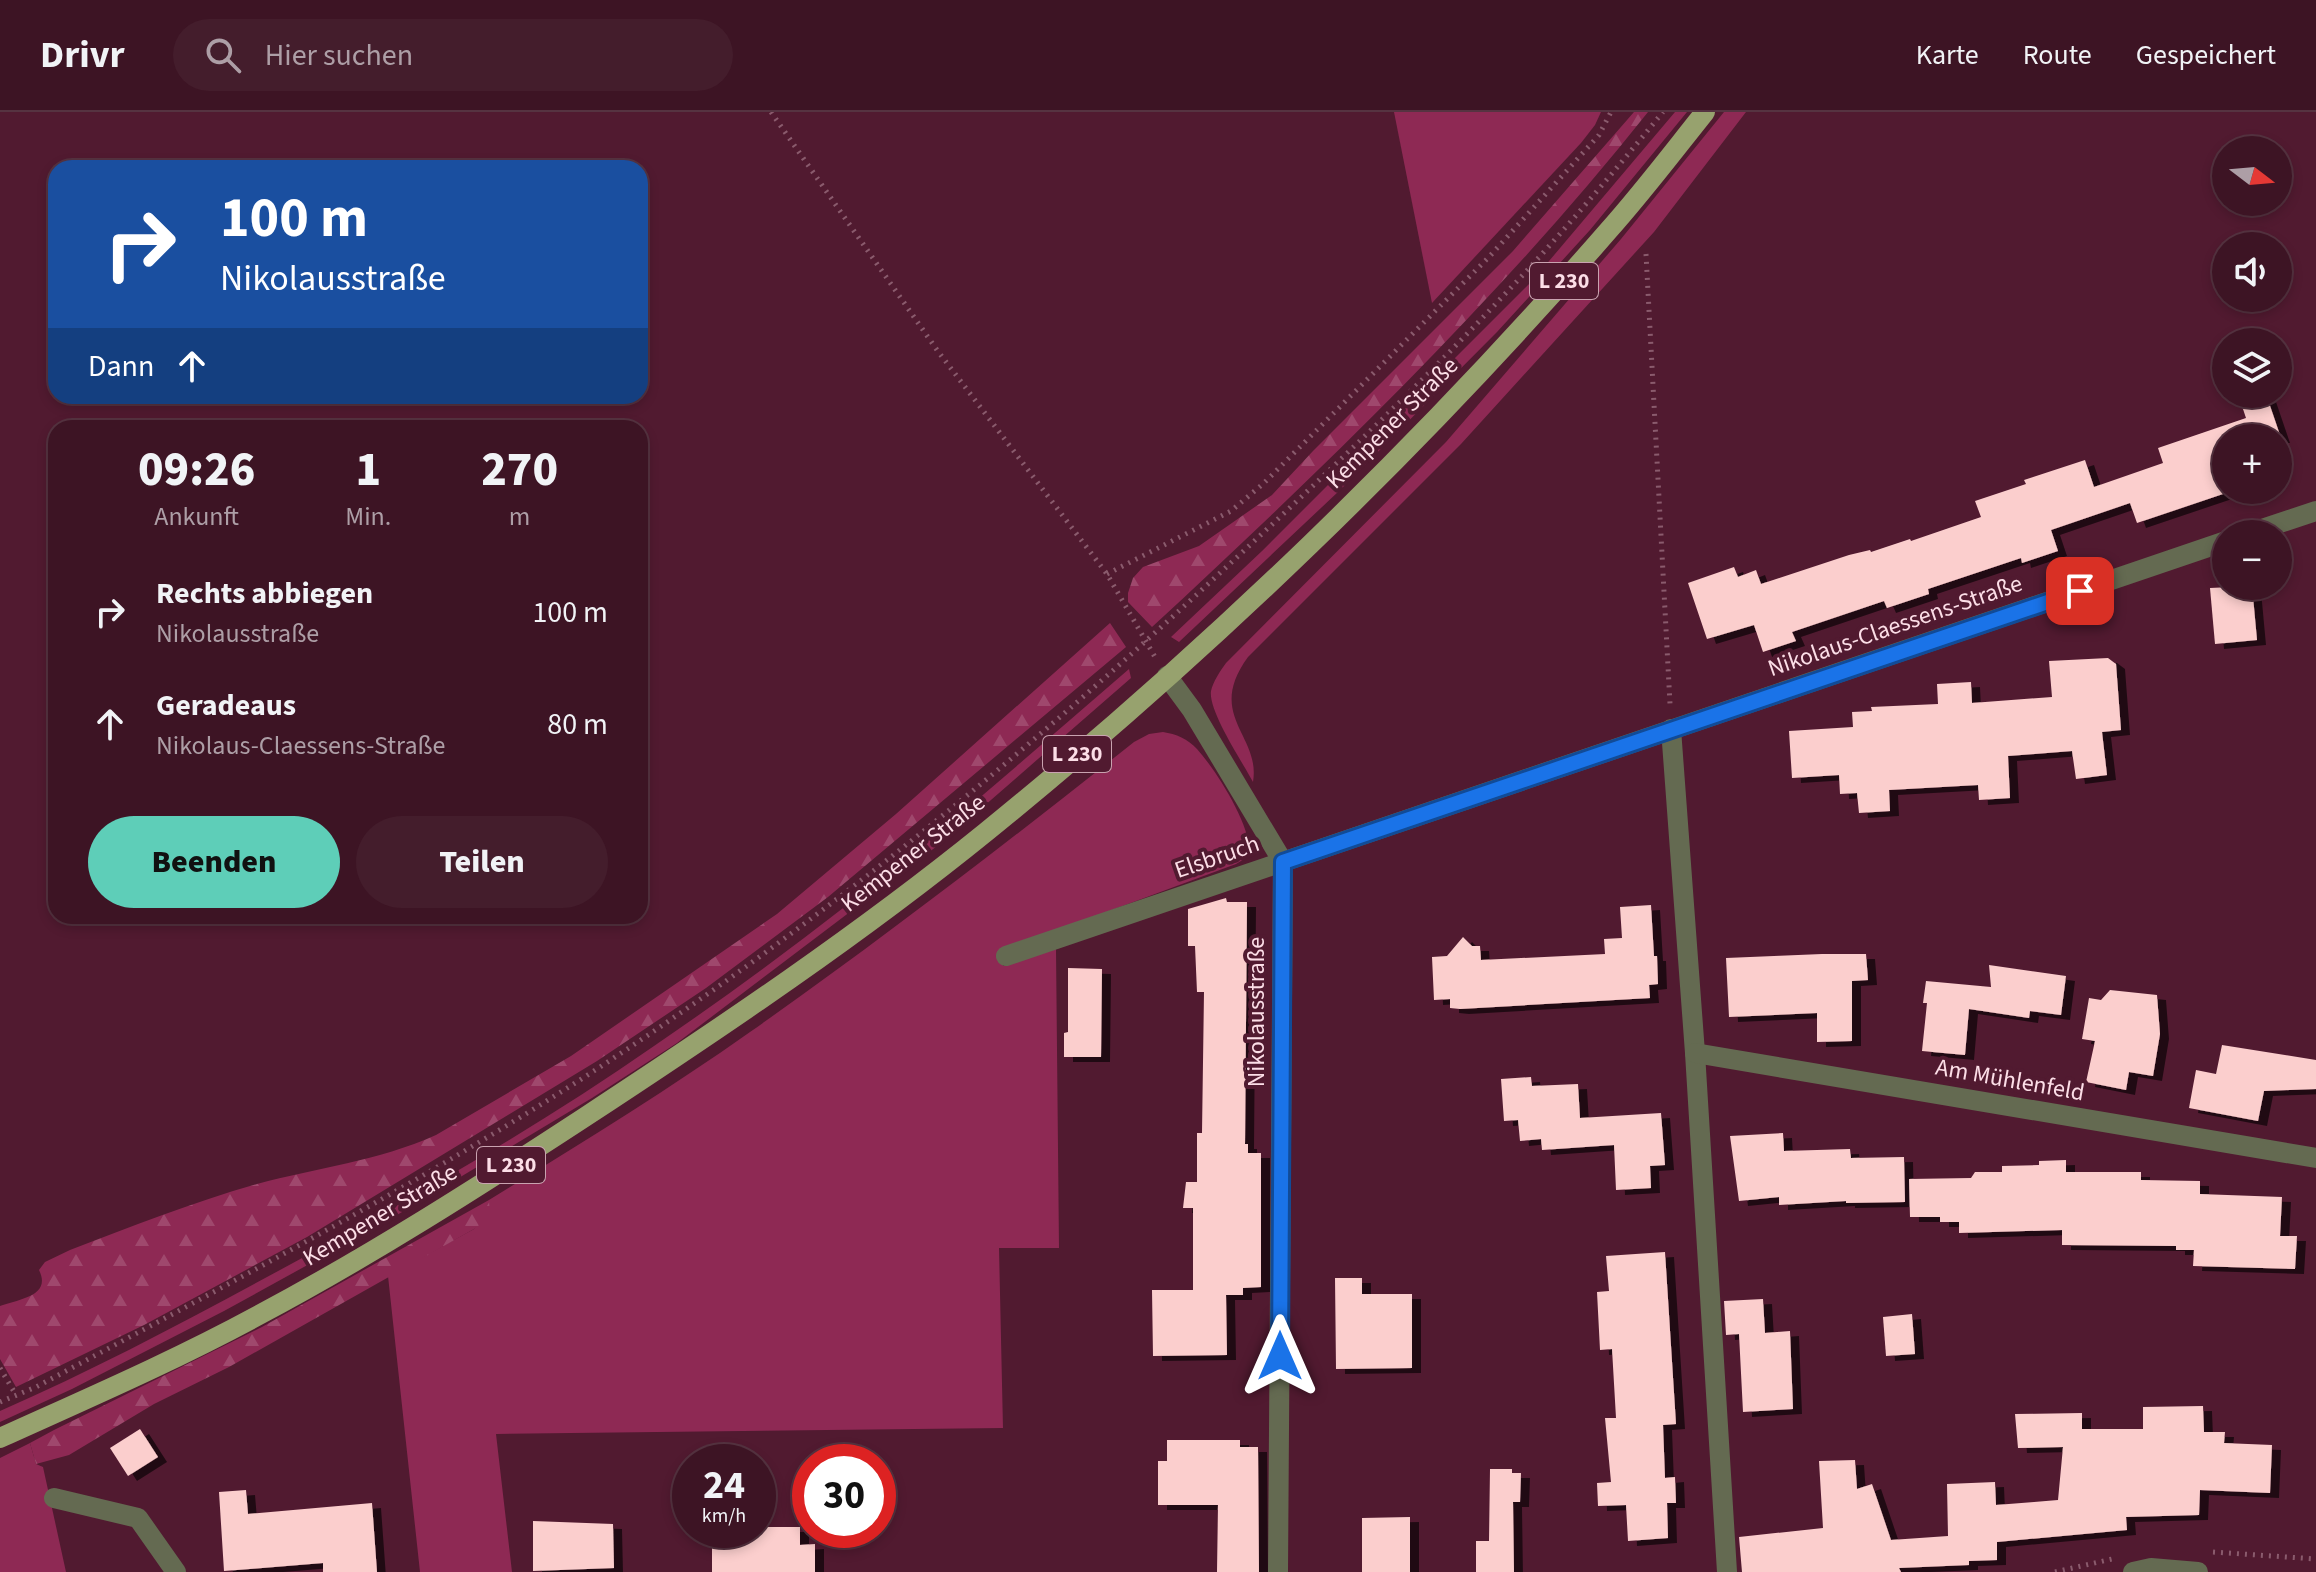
<!DOCTYPE html>
<html lang="de">
<meta charset="utf-8">
<style>
body{margin:0;font-family:"Source Sans 3",sans-serif;background:#441d2c;color:#f1f3f6;height:100vh;display:flex;flex-direction:column;font-size:30px;white-space:nowrap}
*{box-sizing:border-box;margin:0}
p{font-size:26px;color:#ad9ea6}
.icon{flex:none;width:44px;height:44px;fill:none;stroke:currentColor;stroke-width:2;stroke-linecap:round;stroke-linejoin:round}
.map{position:relative;flex:1;overflow:hidden}
.details{position:absolute;left:48px;top:308px;width:600px;height:504px;display:flex;flex-direction:column;background:#3d1424;border-radius:24px;box-shadow:0 4px 12px #0003,0 0 0 2px #563341}
.details>*{flex:none}
.guide{position:absolute;left:48px;top:48px;width:600px;height:244px;border-radius:24px;box-shadow:0 4px 12px #0003,0 0 0 2px #563341;background:#1a4fa0;color:#fff;overflow:hidden}
.needle{width:52px;rotate:106deg}
.tools{position:absolute;left:2212px;top:24px;display:grid;gap:16px}
.tools a{display:grid;place-items:center;width:80px;height:80px;border-radius:50%;background:#3d1424;box-shadow:0 4px 12px #0003,0 0 0 2px #563341;font-size:40px}
.speed{position:absolute;left:672px;top:1332px;display:flex;gap:16px;font-size:40px;font-weight:700;text-align:center}
.speed>*{display:grid;place-content:center;width:104px;height:104px;border-radius:50%;background:#3d1424;box-shadow:0 4px 12px #0003,0 0 0 2px #563341;line-height:1}
.speed small{font-size:20px;font-weight:400}
.speed .limit{border:12px solid #d22;background:#fff;color:#111}
.pin{position:absolute;display:grid;place-items:center;width:68px;height:68px;color:#fff;margin:-34px;border-radius:16px;box-shadow:0 4px 12px #0006}
.me{position:absolute;width:88px;margin:-44px;rotate:0deg;stroke-linejoin:round;filter:drop-shadow(0 0 6px #0008)}
.turn{display:flex;align-items:center;gap:28px;height:168px;padding:0 40px;font-size:36px}
.turn .icon{width:104px;height:104px;stroke-width:2.5}
.turn b{display:block;font-size:56px;line-height:68px}
.then{display:flex;align-items:center;height:76px;padding:0 40px;background:#0003;gap:16px;font-size:30px}
.eta{display:flex;justify-content:space-evenly;align-items:center;height:136px;text-align:center}
.eta b{font-size:48px;font-weight:800;line-height:56px}
.button{display:flex;gap:16px;margin-top:auto;padding:16px 40px}
.button a{flex:1;height:92px;border-radius:48px;background:#5eceb8;color:#111;font-size:32px;font-weight:800;line-height:92px;text-align:center}
.button a+a{background:#441d2c;color:#f1f3f6}
ul{padding:0;list-style:none}
li{display:flex;align-items:center;gap:24px;height:112px;padding:0 40px}
li div{flex:1}
li b{display:block;font-size:30px}
li em{font-style:normal}
header{display:flex;align-items:center;gap:48px;box-sizing:border-box;height:112px;padding:0 40px;background:#3d1424;border-bottom:2px solid #563341}
header strong{font-size:38px}
nav{display:flex;gap:44px;margin-inline-start:auto;font-size:28px}
.search{width:560px;height:72px;background:#441d2c;display:flex;align-items:center;gap:20px;box-sizing:border-box;padding:0 28px;border-radius:44px;color:#ad9ea6;font-size:30px}
.map>svg:first-child{display:block}
.green{fill:#8e2954}
.forest{fill:url(#forest-firs)}
.building{fill:#fbcecd;filter:url(#shadow)}
.lines{fill:none;stroke-linecap:round;stroke-linejoin:round}
.path{stroke:#8a5b6d;stroke-width:5;stroke-dasharray:2 6;stroke-linecap:butt}
.minor{stroke:#646a51;stroke-width:20}
.major{stroke:#97a26e;stroke-width:20}
.route-casing{stroke:#114b97;stroke-width:20}
.route{stroke:#1a73e8;stroke-width:14}
.labels{text-anchor:middle;dominant-baseline:central;stroke-width:8;stroke-linejoin:round;paint-order:stroke}
.shield{fill:#511a30;stroke:#c9a3b0;stroke-width:2}
.shield-label{font-size:22px;font-weight:bold;fill:#fcdee7}
.street-label{font-size:24px;fill:#fcdee7;stroke:#511a30}
</style>
<header>
<strong>Drivr</strong>
<div class="search"><svg class="icon" aria-label="search" viewBox="0 0 24 24"><circle cx="10" cy="10" r="6"/><path d="M15 15l6 6"/></svg>Hier suchen</div>
<nav><a>Karte</a><a>Route</a><a>Gespeichert</a></nav>
</header>
<div class="map">
<svg width="2316" height="1460" viewBox="0 0 2316 1460">
<defs>
<pattern id="forest-firs" width="22" height="20" patternUnits="userSpaceOnUse" patternTransform="scale(2)"><rect width="22" height="20" fill="#8e2954"/><path d="M5 1l3.5 6h-7zM16 11l3.5 6h-7z" fill="#9f486d"/></pattern>
<filter id="shadow"><feDropShadow dx="9" dy="5" stdDeviation="0" flood-color="#0009"/></filter>
</defs>
<rect width="100%" height="100%" fill="#511a30"/>
<g class="green">
<path d="M1394,0H1601L1595,13L1581,31L1432,191Z"/>
<path d="M1675,0H1687L1590,118L1497,220L1339,379L1179,530L1171,525L1262,439L1533,168Z"/>
<path d="M1724,0H1746L1654,120L1461,332L1248,545C1205,604 1261,623 1253,670C1243,651 1208,599 1211,579C1213,570 1220,559 1226,551L1446,330L1621,127Z"/>
<path d="M1129,557L1131,566L945,728L677,931L592,986L382,1112L224,1199L72,1277L0,1310V1299C96,1257 188,1208 280,1158C408,1089 535,1017 654,934C720,889 784,842 847,793C944,719 1036,637 1129,557Z"/>
<path d="M1163,620C1176,622 1188,627 1197,637C1216,658 1254,717 1249,744L1236,752L1001,839L1003,854L1056,837L1059,1136H999L1003,1316L496,1322L512,1460H420L388,1164L474,1117L488,1099L489,1088C577,1034 665,980 750,920C881,828 1008,730 1134,630L1149,622Z"/>
<path d="M30,1331L36,1352L43,1355L66,1460H0V1346Z"/>
</g>
<g class="forest">
<path d="M1634,0H1648C1500,186 1327,353 1152,515L1128,490V481L1133,466L1143,455L1199,434L1272,383L1313,339L1513,139Z"/>
<path d="M1110,511L1126,535L828,785L706,876L597,949L307,1125L144,1213L16,1275L0,1247V1194C19,1187 52,1184 39,1158L45,1150L70,1138C131,1115 193,1090 257,1072C317,1056 378,1049 436,1023L571,944L777,802L896,702Z"/>
<path d="M489,1088L490,1105L474,1117L229,1255L154,1292L69,1343L36,1352L30,1331L54,1318L262,1215Z"/>
</g>
<g class="building">
<path d="M2238,282H2266L2281,326H2226V381L2137,411L2130,391L2051,418L2058,439L2022,451L2021,446L1928,477L1929,482L1887,496L1884,489L1792,520L1796,529L1763,540L1754,513L1707,527L1688,471L1734,455L1738,465L1756,458L1761,472L1849,443L1870,438L1871,440L1910,427L1911,429L1981,405L1975,389L2026,372L2024,368L2085,348L2094,375L2163,351L2158,336L2246,306Z"/>
<path d="M2252,474L2257,528L2215,532L2210,476Z"/>
<path d="M2108,546L2116,552L2121,618L2102,620L2107,663L2076,667L2072,639L2008,644L2010,686L1979,688L1978,673L1889,678L1890,699L1859,701L1857,681L1840,682L1839,663L1792,666L1789,619L1853,615L1852,600L1872,599L1871,595L1938,592L1937,572L1971,570L1972,591L2052,585L2049,549Z"/>
<path d="M1226,786L1227,790H1247L1245,1032H1248V1041H1261V1175L1243,1176V1183H1226L1227,1243L1153,1244L1152,1178H1193V1096H1183L1186,1070H1197V1021H1202L1204,880H1197L1195,834H1188V797Z"/>
<path d="M1651,793L1654,844H1657L1658,872L1649,873L1650,886L1460,897L1450,896V887L1434,888L1432,845L1447,844L1463,825L1472,834H1480L1481,848L1605,842L1604,827L1622,826L1620,795Z"/>
<path d="M1822,842H1866L1868,868L1852,869V929L1817,930V901L1729,905L1726,846Z"/>
<path d="M1989,853L2066,864L2061,903L2030,899L2029,906L1969,897L1965,943L1922,939L1927,891H1923L1926,869L1991,875Z"/>
<path d="M1068,856L1102,857L1101,945H1064V921L1068,920Z"/>
<path d="M2110,878L2157,883L2160,922L2153,964L2129,960L2126,978L2086,970L2095,929L2082,927L2089,886L2101,888Z"/>
<path d="M2222,933L2316,948V977L2264,979L2258,1009L2189,996L2196,958L2216,962Z"/>
<path d="M1531,965L1532,974L1578,972L1580,1006L1661,1001L1665,1053L1650,1054L1651,1076L1616,1078L1614,1033L1542,1038L1541,1027L1520,1029L1518,1008L1504,1009L1501,967Z"/>
<path d="M1783,1021L1784,1039L1850,1037L1851,1046L1904,1045L1905,1090L1846,1091V1089L1779,1093V1085L1739,1089L1730,1024Z"/>
<path d="M2066,1048V1060H2141V1068L2200,1069V1082L2282,1085L2280,1124H2297L2295,1157L2193,1154L2194,1138H2176V1134L2062,1133V1118L1959,1121V1110H1940V1105H1910L1909,1067L1971,1066L1975,1060H2002V1054L2039,1053V1049Z"/>
<path d="M1665,1140L1676,1312L1663,1313L1665,1366L1675,1365L1676,1391H1667L1668,1426L1628,1429L1626,1393L1598,1394L1597,1371L1611,1370L1605,1306H1616L1612,1237L1600,1238L1597,1180L1609,1179L1606,1144Z"/>
<path d="M1335,1166H1362V1182H1412V1256L1336,1257Z"/>
<path d="M1763,1187L1765,1221L1790,1219L1793,1297L1743,1300L1739,1222L1726,1223L1724,1189Z"/>
<path d="M1912,1202L1915,1242L1886,1244L1883,1205Z"/>
<path d="M2203,1294L2204,1320H2225L2224,1331L2272,1333L2270,1381L2200,1378L2199,1403L2126,1405L2127,1418L1997,1430V1448L1969,1449V1453L1899,1456L1901,1460H1742L1739,1425L1823,1416L1819,1349L1855,1348L1857,1377L1872,1372L1891,1428L1948,1424L1947,1372L1995,1370L1996,1393L2058,1388L2063,1335L2018,1336L2015,1302L2082,1301V1317H2143V1295Z"/>
<path d="M140,1317L158,1345L128,1364L110,1336Z"/>
<path d="M1167,1328H1240V1335H1258L1259,1460H1217L1218,1393H1158V1349H1167Z"/>
<path d="M1490,1357H1512V1361H1521L1520,1390H1513L1514,1460H1476V1429H1489Z"/>
<path d="M246,1378L248,1402L372,1391L377,1460H323V1451L224,1459L219,1380Z"/>
<path d="M1410,1405V1460H1362V1406Z"/>
<path d="M533,1409L613,1412L614,1456L533,1459Z"/>
<path d="M758,1415H800V1433L815,1432V1460H712V1433H727V1418H758Z"/>
</g>
<g class="lines">
<g class="path">
<path d="M771,0L937,238L1107,462L1155,545"/>
<path d="M1646,142L1670,592"/>
<path d="M1107,462L1231,399L1264,371L1489,145L1599,23L1611,0"/>
<path d="M0,1256L16,1283"/>
<path d="M0,1290L36,1275C227,1173 418,1073 600,955C822,810 1027,641 1221,460C1318,370 1415,278 1505,182C1560,124 1612,62 1663,0"/>
<path d="M2213,1440L2316,1447"/>
<path d="M2055,1460L2112,1447"/>
</g>
<g class="minor">
<path d="M2247,422L2316,399"/>
<path d="M1167,564L1192,598L1283,750"/>
<path d="M1671,617L1695,941L1727,1460"/>
<path d="M1006,844L2226,429"/>
<path d="M1695,941L2316,1046"/>
<path d="M54,1386L138,1406L176,1460"/>
<path d="M1278,1460L1283,750"/>
<path d="M2133,1460L2151,1456L2198,1460"/>
</g>
<path class="major" d="M0,1326C86,1287 174,1249 257,1204C370,1144 478,1075 585,1005C722,915 859,823 986,720C1208,540 1421,334 1608,119C1642,81 1673,40 1705,0"/>
</g>
<g class="lines">
<g class="route-casing">
<path id="route" d="M1280,1244L1283,750L2080,479"/>
</g>
<use href="#route" class="route"/>
</g>
<g class="labels">
<g class="shield">
<rect x="1530" y="151" width="68" height="36" rx="6"/>
<rect x="1043" y="624" width="68" height="36" rx="6"/>
<rect x="477" y="1035" width="68" height="36" rx="6"/>
</g>
<g class="shield-label">
<text x="1564" y="169">L 230</text>
<text x="1077" y="642">L 230</text>
<text x="511" y="1053">L 230</text>
</g>
<g class="street-label">
<text transform="translate(1392 311) rotate(-45)">Kempener Straße</text>
<text transform="translate(1895 514) rotate(-19)">Nikolaus-Claessens-Straße</text>
<text transform="translate(913 741) rotate(-38)">Kempener Straße</text>
<text transform="translate(1217 745) rotate(-19)">Elsbruch</text>
<text transform="translate(1256 900) rotate(-90)">Nikolausstraße</text>
<text transform="translate(2010 968) rotate(10)">Am Mühlenfeld</text>
<text transform="translate(380 1103) rotate(-31)">Kempener Straße</text>
</g>
</g>
</svg>
<div class="tools">
<a><svg class="needle" viewBox="-14 -14 28 28"><path d="M0-13l5 13h-10z" fill="#e53935"/><path d="M0 13l5-13h-10z" fill="#ad9ea6"/></svg></a>
<a><svg class="icon" aria-label="sound" viewBox="0 0 24 24"><path d="M4 9h4l5-4v14l-5-4H4zM17 9q2 3 0 6"/></svg></a>
<a><svg class="icon" aria-label="layers" viewBox="0 0 24 24"><path d="M12 4l9 5-9 5-9-5zM3 14l9 5 9-5"/></svg></a>
<a>+</a>
<a>−</a>
</div>
<div class="speed"><div>24<small>km/h</small></div><div class="limit">30</div></div>
<div class="pin" style="left:2080px;top:479px;background:#d93025"><svg class="icon" aria-label="arrive" viewBox="0 0 24 24"><path d="M6 21V4h12l-3 4 3 4H6"/></svg></div>
<svg class="me" style="left:1280px;top:1244px" viewBox="-20 -20 40 40"><path d="M0-17L14 15 0 8-14 15z" fill="#1a73e8" stroke="#fff" stroke-width="4"/></svg>
<div class="guide">
<div class="turn"><svg class="icon" aria-label="right" viewBox="0 0 24 24"><path d="M7 20v-9h11M14 6l5 5-5 5"/></svg><div><b>100 m</b>Nikolausstraße</div></div>
<div class="then">Dann<svg class="icon" aria-label="ahead" viewBox="0 0 24 24"><path d="M12 20V5M6 11l6-6 6 6"/></svg></div>
</div>
<section class="details">
<div class="eta">
<div><b>09:26</b><p>Ankunft</p></div>
<div><b>1</b><p>Min.</p></div>
<div><b>270</b><p>m</p></div>
</div>
<ul>
<li><svg class="icon" aria-label="right" viewBox="0 0 24 24"><path d="M7 20v-9h11M14 6l5 5-5 5"/></svg><div><b>Rechts abbiegen</b><p>Nikolausstraße</p></div><em>100 m</em></li>
<li><svg class="icon" aria-label="ahead" viewBox="0 0 24 24"><path d="M12 20V5M6 11l6-6 6 6"/></svg><div><b>Geradeaus</b><p>Nikolaus-Claessens-Straße</p></div><em>80 m</em></li>
</ul>
<div class="button"><a>Beenden</a><a>Teilen</a></div>
</section>
</div>
